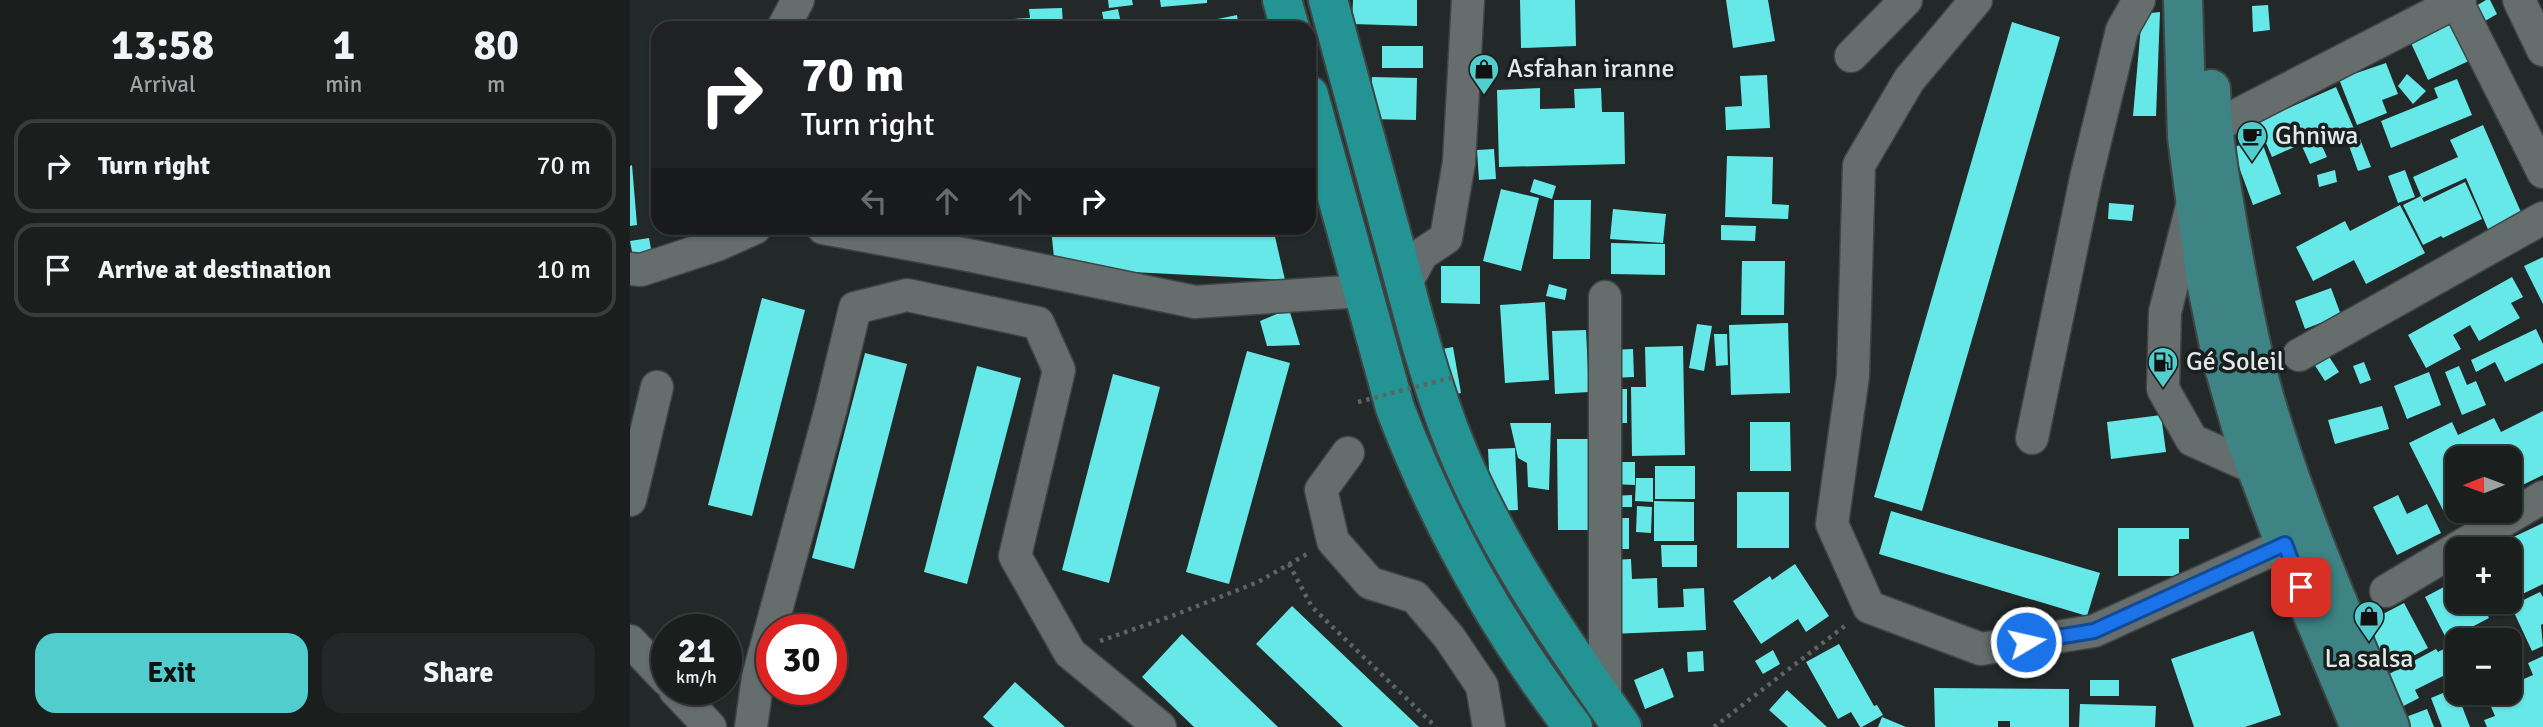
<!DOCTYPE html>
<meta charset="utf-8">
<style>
body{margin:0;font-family:Signika,sans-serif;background:#232727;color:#f1f3f6;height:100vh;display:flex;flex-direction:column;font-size:26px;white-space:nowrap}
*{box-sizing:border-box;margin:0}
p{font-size:23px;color:#9fa2a4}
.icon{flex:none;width:38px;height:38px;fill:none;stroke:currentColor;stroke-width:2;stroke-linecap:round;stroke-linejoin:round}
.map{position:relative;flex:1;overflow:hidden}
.drawer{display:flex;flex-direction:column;background:#1a1f1e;width:630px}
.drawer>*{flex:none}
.top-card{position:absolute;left:21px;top:21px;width:665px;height:214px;border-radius:21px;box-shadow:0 2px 5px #0004,0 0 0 2px #383d3c;background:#202124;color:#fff;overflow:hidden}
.needle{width:46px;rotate:269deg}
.fabs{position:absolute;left:1815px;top:446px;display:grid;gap:14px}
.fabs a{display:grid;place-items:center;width:77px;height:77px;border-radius:14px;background:#1a1f1e;box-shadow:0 2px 5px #0004,0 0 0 2px #383d3c;font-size:35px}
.speed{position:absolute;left:21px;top:614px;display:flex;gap:14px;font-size:35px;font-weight:700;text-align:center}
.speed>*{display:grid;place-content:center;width:91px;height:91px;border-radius:50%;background:#1a1f1e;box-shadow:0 2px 5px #0004,0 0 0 2px #383d3c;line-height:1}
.speed small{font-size:18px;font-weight:400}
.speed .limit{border:10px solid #d22;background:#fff;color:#111}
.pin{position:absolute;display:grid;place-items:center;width:60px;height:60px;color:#fff;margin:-30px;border-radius:14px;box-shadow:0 4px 10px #0006}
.me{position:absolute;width:77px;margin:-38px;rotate:81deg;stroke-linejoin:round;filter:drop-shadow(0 0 5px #0008)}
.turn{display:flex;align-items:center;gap:24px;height:147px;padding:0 35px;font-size:32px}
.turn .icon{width:91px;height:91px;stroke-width:2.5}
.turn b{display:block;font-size:49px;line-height:60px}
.lanes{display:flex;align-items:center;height:66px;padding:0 35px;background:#0003;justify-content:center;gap:35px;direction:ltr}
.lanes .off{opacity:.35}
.eta{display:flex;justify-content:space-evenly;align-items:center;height:119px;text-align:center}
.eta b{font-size:42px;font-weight:700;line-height:49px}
.cta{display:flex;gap:14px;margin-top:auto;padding:14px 35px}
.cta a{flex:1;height:80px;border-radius:21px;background:#52cdce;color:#111;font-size:28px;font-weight:700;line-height:80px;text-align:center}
.cta a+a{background:#232727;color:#f1f3f6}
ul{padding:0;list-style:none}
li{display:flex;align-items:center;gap:21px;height:94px;margin:0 14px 10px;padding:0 21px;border:4px solid #383d3c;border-radius:21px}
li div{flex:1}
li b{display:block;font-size:26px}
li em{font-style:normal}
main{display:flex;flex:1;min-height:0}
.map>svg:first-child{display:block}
.building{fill:#66e7e8}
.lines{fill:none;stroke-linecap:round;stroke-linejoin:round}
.minor-casing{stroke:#3f4545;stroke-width:35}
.major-casing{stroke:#3f4545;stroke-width:42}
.highway-casing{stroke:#3f4545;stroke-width:42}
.path{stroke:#5d6463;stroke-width:4.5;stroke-dasharray:3.5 5;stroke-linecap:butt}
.minor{stroke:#666d6d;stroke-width:32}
.major{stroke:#3e8484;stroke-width:38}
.highway{stroke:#239394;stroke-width:38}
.path-bridge{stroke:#5d6463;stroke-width:4.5;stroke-dasharray:3.5 5;stroke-linecap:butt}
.route-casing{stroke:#114b97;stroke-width:18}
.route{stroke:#1a73e8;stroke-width:12}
.labels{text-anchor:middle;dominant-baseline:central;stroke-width:7;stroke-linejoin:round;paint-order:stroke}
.poi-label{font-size:26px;fill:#e3e8e8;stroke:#191f1f;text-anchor:start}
</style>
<main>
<section class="drawer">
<div class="eta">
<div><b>13:58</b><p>Arrival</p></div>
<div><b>1</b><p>min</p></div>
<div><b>80</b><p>m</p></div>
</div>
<ul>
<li><svg class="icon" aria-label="right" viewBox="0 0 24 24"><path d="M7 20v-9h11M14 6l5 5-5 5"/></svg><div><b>Turn right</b></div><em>70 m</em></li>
<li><svg class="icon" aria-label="arrive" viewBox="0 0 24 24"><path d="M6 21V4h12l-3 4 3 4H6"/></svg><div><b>Arrive at destination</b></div><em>10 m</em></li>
</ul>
<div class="cta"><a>Exit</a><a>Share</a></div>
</section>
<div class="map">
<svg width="1913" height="727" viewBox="0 0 1913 727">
<rect width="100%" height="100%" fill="#222928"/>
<g class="building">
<path d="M478,0H502L503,5L479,8Z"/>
<path d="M530,0H577V3L531,7Z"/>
<path d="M723,0H787V26L722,24Z"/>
<path d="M890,0H945L946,46L891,48Z"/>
<path d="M1096,0H1138L1145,41L1103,48Z"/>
<path d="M1856,0H1860L1867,14L1850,24L1841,9Z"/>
<path d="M1638,5L1640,30L1623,32L1622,6Z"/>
<path d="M432,8L433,28H384L383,19L400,18L399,9Z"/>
<path d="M488,9L492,28H475L472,12Z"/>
<path d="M1530,12L1526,116H1503L1512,14Z"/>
<path d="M607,15L609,28H574L573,22Z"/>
<path d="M1382,22L1430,37L1292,511L1244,497Z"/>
<path d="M1826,22L1843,59L1798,80L1781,43Z"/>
<path d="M113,24V28H41V25Z"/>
<rect x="752" y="46" width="41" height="22"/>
<path d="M1756,63L1768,94L1752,100L1757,113L1727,125L1709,79Z"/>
<path d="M1777,74L1796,91L1783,104L1768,86Z"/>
<path d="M1137,75L1140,128L1096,130L1095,107L1112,106L1110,76Z"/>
<path d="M742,77L787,78L786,120L740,119Z"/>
<path d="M1827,79L1842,115L1761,148L1751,121L1808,98L1804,88Z"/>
<path d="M1706,87L1725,131L1692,146L1697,157L1680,164L1671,144L1642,157L1627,122Z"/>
<path d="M910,88V109L945,108L944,89L971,88L972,112H994L995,164L869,167L867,90Z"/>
<path d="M1853,125L1894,219L1860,234L1836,178L1792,198L1783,177L1828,157L1820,140Z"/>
<path d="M1630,137L1651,194L1623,205L1602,148Z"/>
<path d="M1730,139L1741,167L1728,171L1718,143Z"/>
<path d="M864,149L866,179L849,180L847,150Z"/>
<path d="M1097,156L1143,157L1142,204L1159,205L1158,219L1095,217Z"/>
<path d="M2,165L7,225L0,226V166Z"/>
<path d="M1705,170L1707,182L1689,187L1687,175Z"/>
<path d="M1775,170L1785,197L1768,203L1758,176Z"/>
<path d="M904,179L926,186L922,199L900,192Z"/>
<path d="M1835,182L1852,219L1813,238L1811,236L1793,245L1773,205L1791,196L1794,202Z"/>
<path d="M871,189L909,198L891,271L853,261Z"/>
<path d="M924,200H961L960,259H923Z"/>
<path d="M1479,203L1504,205L1502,221L1478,219Z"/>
<path d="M1770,205L1795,253L1736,284L1724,260L1683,281L1666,247L1715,221L1720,231Z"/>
<path d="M983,209L1036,214L1033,243L980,239Z"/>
<path d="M1091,225L1126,226L1125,241L1091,240Z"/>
<path d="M421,228H643L655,280L425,268Z"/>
<path d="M19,238L22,254L3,257L0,241Z"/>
<path d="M981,243L1035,244V275L981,274Z"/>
<path d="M1913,257V304L1894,266Z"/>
<path d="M1112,261H1155L1154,315H1111Z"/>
<path d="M811,266H850V304L811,303Z"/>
<path d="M1882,277L1893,297L1881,303L1890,318L1849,341L1840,325L1823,335L1831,349L1796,368L1778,335Z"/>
<path d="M919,284L937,289L935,300L916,296Z"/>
<path d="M1701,288L1711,315L1675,329L1665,301Z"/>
<path d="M132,298L175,310L122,516L78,505Z"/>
<path d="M915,302L919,380L875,383L870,305Z"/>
<path d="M659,309L670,345L637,346L630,321Z"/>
<path d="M1158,323L1160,393L1101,395L1099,325Z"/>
<path d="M1067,324L1082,326L1074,371L1059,368Z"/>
<path d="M1906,329L1913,344V363L1875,382L1865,362L1846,372L1841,360Z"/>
<path d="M956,330L959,392L925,394L922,331Z"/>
<path d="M1084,334H1097L1098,365L1086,366Z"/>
<path d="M1053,346L1055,455L1002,456L1001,387H1016L1015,347Z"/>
<path d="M823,347L831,393L815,396L807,350Z"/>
<path d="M1003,349L1004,377L980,378L979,350Z"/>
<path d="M617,351L660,363L599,584L556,572Z"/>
<path d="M235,353L277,364L224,569L182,558Z"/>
<path d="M1698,355L1709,372L1695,381L1684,364Z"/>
<path d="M1734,362L1741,380L1730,384L1723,366Z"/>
<path d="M347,366L391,378L337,584L294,572Z"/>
<path d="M1829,366L1837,385L1846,381L1856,405L1832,415L1815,372Z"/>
<path d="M1799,372L1811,405L1777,419L1764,386Z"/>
<path d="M483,374L530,387L479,583L432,570Z"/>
<rect x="983" y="389" width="14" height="34"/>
<path d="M1752,406L1759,429L1705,444L1698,420Z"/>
<path d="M1913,411V475L1880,491V458H1827V511H1838L1818,520L1779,443L1822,422L1828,435L1864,418L1871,432Z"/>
<path d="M1531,415L1536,452L1481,459L1477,422Z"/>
<path d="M1120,422H1160L1161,471H1120Z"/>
<path d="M880,423H921L919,490L898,487L897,463L888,458Z"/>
<path d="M927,439H969L971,530H928Z"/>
<path d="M885,448L888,510L861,511L858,449Z"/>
<path d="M980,462H1005V485L980,484Z"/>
<rect x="1025" y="466" width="40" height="33"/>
<path d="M1006,478H1023V502L1005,501Z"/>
<rect x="1107" y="492" width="52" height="56"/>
<path d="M1002,495V507H981V496Z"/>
<path d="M1768,495L1777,514L1797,504L1811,533L1767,555L1743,507Z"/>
<path d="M1024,501L1064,502V541H1024Z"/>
<path d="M1007,506L1022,507L1021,533L1006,532Z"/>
<path d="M1261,511L1470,573L1457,616L1249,554Z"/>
<rect x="983" y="518" width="16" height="31"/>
<path d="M1913,523V584L1880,600V550H1856Z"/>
<path d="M1488,528H1559V539H1549V576H1488Z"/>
<path d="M1031,545H1067V567H1032Z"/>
<path d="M1001,559L1002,579L1027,578L1028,608L1054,607L1053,589L1074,588L1076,630L981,634L982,560Z"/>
<path d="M1165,564L1199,616L1176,632L1168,619L1131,644L1103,601L1140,576L1142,580Z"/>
<path d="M1827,580V602H1851L1859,618L1817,640L1795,597Z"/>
<path d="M1910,592L1913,597V624L1911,625L1913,646L1902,651L1881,606Z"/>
<path d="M1774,603L1798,648L1759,669L1734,624Z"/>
<path d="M662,606L789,727H713L626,644Z"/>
<path d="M1850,630L1855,640H1830Z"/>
<path d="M1623,631L1651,715L1615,727H1564L1541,659Z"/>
<path d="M552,634L648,727H564L512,677Z"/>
<path d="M1827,642V669L1785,690L1789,698L1762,712L1746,681L1806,649L1808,652Z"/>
<path d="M1209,644L1244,706L1247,705L1253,715L1232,727H1230L1221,712L1208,719L1176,662Z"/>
<path d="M1143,650L1150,664L1133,674L1125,661Z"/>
<path d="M1073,651L1074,671L1058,672L1057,652Z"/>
<path d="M1913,656V727H1857L1854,720L1865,716L1856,695L1880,693V685L1903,675L1898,663Z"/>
<path d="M1033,668L1044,697L1015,709L1004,680Z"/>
<rect x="1460" y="680" width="29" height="16"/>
<path d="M385,682L435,727H364L353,717Z"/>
<path d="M1304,688L1439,689V727H1380V721H1368V727H1305Z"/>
<path d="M1825,688L1827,693L1840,727H1812L1801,698Z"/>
<path d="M1157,690L1197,727H1158L1139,710Z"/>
<path d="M1450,704L1526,706L1525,727H1449Z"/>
<path d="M1797,709L1804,727H1771L1768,720Z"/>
<path d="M1252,717L1276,727H1248Z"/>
</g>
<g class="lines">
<g class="minor-casing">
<g id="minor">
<path d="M1346,0L1279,80L1229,165L1223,376L1202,524L1239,607L1351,649L1464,631L1655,544"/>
<path d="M1889,0L1913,50"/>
<path d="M1827,2L1913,172"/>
<path d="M153,28L168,0"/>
<path d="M1221,56L1276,0"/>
<path d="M1582,128L1830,0"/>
<path d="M1562,206L1535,312L1533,389L1562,440L1627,469"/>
<path d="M193,228L338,255L565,302L732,291"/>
<path d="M0,269L11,270L87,245L125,228"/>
<path d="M775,285L792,254L816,238L829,162L838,0"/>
<path d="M975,297V703"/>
<path d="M1669,355L1913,218"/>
<path d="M1402,438L1456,178L1492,30L1509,0"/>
<path d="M718,453L691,490L703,541L740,583L785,597L819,637L852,686L859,727"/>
<path d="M0,500L27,387"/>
<path d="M1756,591L1913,497"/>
<path d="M0,641L37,680"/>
<path d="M45,690L80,727"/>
<path d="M121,727L128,677L201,408L225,308L277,295L408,323L429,370L385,556L440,653L530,727"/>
</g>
</g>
<g class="major-casing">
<g id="major">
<path d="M1553,0L1557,137L1576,282L1592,360L1612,430L1671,587L1730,727"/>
<path d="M1581,89C1582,137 1591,184 1599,232C1608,281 1616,329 1629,378C1661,497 1712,613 1760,727"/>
</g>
</g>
<g class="highway-casing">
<g id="highway">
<path d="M652,0L660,28"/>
<path d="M698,0C721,84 743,167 766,251C782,311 797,371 819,429C859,536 927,634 992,727"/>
<path d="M679,95L765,408C808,521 869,630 943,727"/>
</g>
</g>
<g class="path">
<path d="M659,564L682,607L806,727"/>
<path d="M470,641L542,616L628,582L677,554"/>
<path d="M1084,727L1216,625"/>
</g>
<use href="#minor" class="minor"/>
<use href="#major" class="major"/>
<use href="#highway" class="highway"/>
<path class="path-bridge" d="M728,402L824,377"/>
</g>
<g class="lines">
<g class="route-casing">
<path id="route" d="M1396,642L1464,631L1655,544L1671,587"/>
</g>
<use href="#route" class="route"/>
</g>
<defs>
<g id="shop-pin" transform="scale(1.575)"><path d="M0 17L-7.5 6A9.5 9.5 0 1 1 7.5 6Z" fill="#52cdce" stroke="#191f1f"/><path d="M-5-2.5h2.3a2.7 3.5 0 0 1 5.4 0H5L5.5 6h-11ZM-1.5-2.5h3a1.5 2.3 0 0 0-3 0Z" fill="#111"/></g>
<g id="cafe-pin" transform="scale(1.575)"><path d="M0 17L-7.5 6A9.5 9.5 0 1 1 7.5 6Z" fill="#52cdce" stroke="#191f1f"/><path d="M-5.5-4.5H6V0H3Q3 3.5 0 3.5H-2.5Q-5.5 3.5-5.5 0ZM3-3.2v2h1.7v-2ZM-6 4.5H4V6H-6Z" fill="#111"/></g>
<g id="fuel-pin" transform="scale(1.575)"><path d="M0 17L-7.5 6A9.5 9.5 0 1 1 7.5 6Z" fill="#52cdce" stroke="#191f1f"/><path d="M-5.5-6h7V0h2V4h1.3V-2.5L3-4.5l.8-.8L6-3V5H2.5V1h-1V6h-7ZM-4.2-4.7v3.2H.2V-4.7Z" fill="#111"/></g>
</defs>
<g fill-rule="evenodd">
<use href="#shop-pin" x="854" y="69"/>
<use href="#cafe-pin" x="1622" y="136"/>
<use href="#fuel-pin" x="1533" y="362"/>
<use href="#shop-pin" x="1739" y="616"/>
</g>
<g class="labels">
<g class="poi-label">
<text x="877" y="69">Asfahan iranne</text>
<text x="1645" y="136">Ghniwa</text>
<text x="1556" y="362">Gé Soleil</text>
<text x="1739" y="659" text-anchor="middle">La salsa</text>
</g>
</g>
</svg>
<div class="fabs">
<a><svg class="needle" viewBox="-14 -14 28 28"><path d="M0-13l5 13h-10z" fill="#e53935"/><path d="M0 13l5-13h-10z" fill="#9fa2a4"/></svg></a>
<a>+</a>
<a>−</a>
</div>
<div class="speed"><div>21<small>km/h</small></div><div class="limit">30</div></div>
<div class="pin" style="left:1671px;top:587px;background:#d93025"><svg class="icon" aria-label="arrive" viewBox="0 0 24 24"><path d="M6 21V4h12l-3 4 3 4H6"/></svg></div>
<svg class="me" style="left:1396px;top:642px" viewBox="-20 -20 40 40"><circle r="17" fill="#1a73e8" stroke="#fff" stroke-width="3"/><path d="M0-11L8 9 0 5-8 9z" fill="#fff"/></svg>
<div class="top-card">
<div class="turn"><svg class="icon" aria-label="right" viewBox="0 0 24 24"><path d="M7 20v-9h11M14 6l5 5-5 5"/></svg><div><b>70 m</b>Turn right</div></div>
<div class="lanes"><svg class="icon off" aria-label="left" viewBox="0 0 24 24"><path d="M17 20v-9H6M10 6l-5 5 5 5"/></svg><svg class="icon off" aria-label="ahead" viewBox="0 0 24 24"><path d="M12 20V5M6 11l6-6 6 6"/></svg><svg class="icon off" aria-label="ahead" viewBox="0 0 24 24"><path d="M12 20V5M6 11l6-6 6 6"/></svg><svg class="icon" aria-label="right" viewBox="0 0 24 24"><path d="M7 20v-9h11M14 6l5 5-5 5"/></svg></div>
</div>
</div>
</main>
